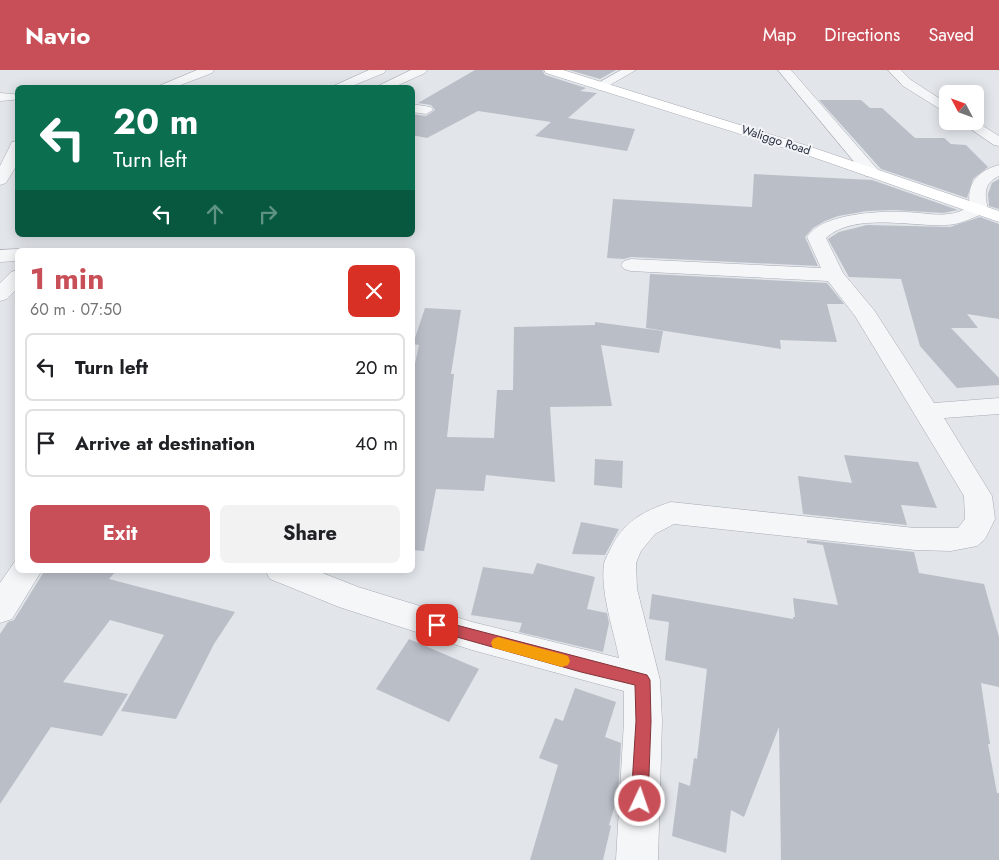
<!DOCTYPE html>
<meta charset="utf-8">
<style>
body{margin:0;font-family:Jost,sans-serif;background:#f2f2f2;color:#202124;height:100vh;display:flex;flex-direction:column;font-size:19px;white-space:nowrap}
*{box-sizing:border-box;margin:0}
p{font-size:16px;color:#757577}
.icon{flex:none;width:28px;height:28px;fill:none;stroke:currentColor;stroke-width:2;stroke-linecap:round;stroke-linejoin:round}
.map{position:relative;flex:1;overflow:hidden}
.sheet{position:absolute;left:15px;top:178px;width:400px;height:325px;display:flex;flex-direction:column;background:#fff;border-radius:8px;box-shadow:0 2px 12px #0003}
.sheet>*{flex:none}
.guide{position:absolute;left:15px;top:15px;width:400px;height:152px;border-radius:8px;box-shadow:0 2px 12px #0003;background:#0b6e4f;color:#fff;overflow:hidden}
.needle{width:32px;rotate:311deg}
.controls{position:absolute;left:939px;top:15px;display:grid;gap:10px}
.controls a{display:grid;place-items:center;width:45px;height:45px;border-radius:8px;background:#fff;box-shadow:0 2px 12px #0003;font-size:25px}
.pin{position:absolute;display:grid;place-items:center;width:42px;height:42px;color:#fff;margin:-21px;border-radius:10px;box-shadow:0 2px 8px #0006}
.me{position:absolute;width:55px;margin:-28px;rotate:3deg;stroke-linejoin:round;filter:drop-shadow(0 0 4px #0008)}
.turn{display:flex;align-items:center;gap:18px;height:105px;padding:0 15px;font-size:22px}
.turn .icon{width:65px;height:65px;stroke-width:2.5}
.turn b{display:block;font-size:35px;line-height:42px}
.lanes{display:flex;align-items:center;height:48px;padding:0 15px;background:#0003;justify-content:center;gap:25px;direction:ltr}
.lanes .off{opacity:.35}
.round{display:grid;place-items:center;flex:none;width:52px;height:52px;border-radius:8px;background:#f2f2f2}
.summary{display:flex;align-items:center;justify-content:space-between;height:85px;padding:0 15px}
h1{font-size:30px;font-weight:700;line-height:38px;color:#c84f57}
.primary-button{display:flex;gap:10px;margin-top:auto;padding:10px 15px}
.primary-button a{flex:1;height:58px;border-radius:8px;background:#c84f57;color:#fff;font-size:20px;font-weight:700;line-height:58px;text-align:center}
.primary-button a+a{background:#f2f2f2;color:#202124}
ul{padding:0;list-style:none}
li{display:flex;align-items:center;gap:15px;height:68px;margin:0 10px 8px;padding:0 5px;border:2px solid #e0e0e0;border-radius:8px}
li div{flex:1}
li b{display:block;font-size:19px}
li em{font-style:normal}
header{display:flex;align-items:center;gap:30px;box-sizing:border-box;height:70px;padding:0 25px;background:#c84f57;color:#fff}
header strong{font-size:24px}
nav{display:flex;gap:28px;margin-inline-start:auto;font-size:18px}
.map>svg:first-child{display:block}
.building{fill:#babec7}
.lines{fill:none;stroke-linecap:round;stroke-linejoin:round}
.street-casing{stroke:#a7abb4;stroke-width:1}
.secondary-casing{stroke:#a7abb4;stroke-width:1}
.street{fill:#f5f6f8;fill-rule:evenodd}
.secondary{fill:#fff;fill-rule:evenodd}
.route{fill:#c84f57;stroke:#823339}
.slow{fill:#f59e0b}
.labels{text-anchor:middle;dominant-baseline:central;stroke-width:4;stroke-linejoin:round;paint-order:stroke}
.far-street-label{font-size:12px;fill:#2b3141;stroke:#f2f4f7}
</style>
<header>
<strong>Navio</strong>
<nav><a>Map</a><a>Directions</a><a>Saved</a></nav>
</header>
<div class="map">
<svg width="999" height="790" viewBox="0 0 999 790">
<rect width="100%" height="100%" fill="#e2e5ea"/>
<g class="building">
<path d="M475,0H542L545,5L586,18L580,21L597,23L568,48L635,59L627,81L535,66L551,52L478,41L427,68L412,65V44L426,46L435,40L431,35L418,33Z"/>
<path d="M569,0H616L600,9Z"/>
<path d="M819,30H861L870,38H882L915,68H944L951,74L966,75L988,97L973,109L967,128L881,99Z"/>
<path d="M754,104L872,110L958,140L943,143L894,140L867,141L838,146L825,151L813,158L805,167L818,196L631,187L624,189L607,188L613,129L752,137Z"/>
<path d="M999,109V139L989,136L988,124L992,113Z"/>
<path d="M980,147L999,154V249L967,244L978,258H951L999,308V315L957,318L920,276L901,209L849,207L828,169L839,162L867,155L950,157Z"/>
<path d="M650,204L827,213L844,234H827L837,272L780,270L781,279L646,258Z"/>
<path d="M425,238L461,240L451,304H454L447,367L494,368L497,320H513L514,257L595,255V252L663,261L659,283L601,275L612,336L550,337L555,412L486,405L484,421L436,419L424,481L412,480V307L419,275L413,274Z"/>
<path d="M844,385L918,392L937,438L901,435L907,455L803,444L798,406L852,413Z"/>
<path d="M595,389L623,391L622,418L594,415Z"/>
<path d="M581,452L619,459L605,485L572,484Z"/>
<path d="M807,470L914,482L919,503L984,514L999,567V617L981,613L990,674H988L997,723H999V790H781L779,657L744,747L731,740L726,783L672,766L679,712L690,716L694,688L697,689L707,599L665,590L669,552L649,549L652,524L793,549V547H795L793,528L838,535L823,475L807,473Z"/>
<path d="M537,493L595,507L587,539L607,543L609,553L603,582L519,562L522,553L471,545L483,497L533,504Z"/>
<path d="M45,500H117L109,509L235,542L214,574L176,649L121,641L164,565L110,550L63,612L128,624L102,666L51,657L0,734V564L8,552L14,550Z"/>
<path d="M409,569L479,599L449,652L376,619Z"/>
<path d="M575,618L616,632L605,667L621,673L618,725L609,755L611,756L603,790H530L558,695L539,688L555,648L563,651Z"/>
</g>
<g class="lines">
<g class="street-casing">
<g id="street">
<path d="M197,0H214L212,3L173,18H154Z"/>
<path d="M369,0H386L384,3L347,18H329Z"/>
<path d="M411,0H427L425,3L392,18H374Z"/>
<path d="M621,0H636L603,19L599,20L593,16Z"/>
<path d="M778,0H791L878,100L880,103L878,106H866Z"/>
<path d="M888,0H901L911,10L948,34V44L903,16Z"/>
<path d="M0,23L14,24L16,27L14,30L0,31Z"/>
<path d="M412,34L431,37L433,40L426,44L412,42Z"/>
<path d="M959,51H975L999,66V76L994,75Z"/>
<path d="M18,71V93L6,113L0,115V96L12,72Z"/>
<path d="M999,95V106C984,113 984,124 988,139C985,144 980,145 975,147C966,151 956,155 946,155C912,157 854,142 826,168L843,203L874,240L934,333L999,328V344L944,348L992,426L995,449L985,469L977,476L951,481L915,480L674,454L655,464L641,481L636,493L637,519L660,610L662,651L658,790H616L624,651V621L472,580L339,537L270,509L265,500H315L358,517L472,552L619,588C614,561 600,522 604,494C605,489 608,484 610,480C623,452 643,441 671,432L915,458H958L965,449L964,426L855,246L828,211L631,201L624,199L621,195L624,191L631,189L821,198L807,167C823,143 879,141 905,142C919,142 934,146 948,144C955,144 963,140 970,137C966,114 977,101 999,95Z"/>
<path d="M18,179L21,180H18V191L0,192V180Z"/>
<path d="M18,200V218L7,229L0,231V213L11,202Z"/>
<path d="M18,490V500H42L12,549L0,553V513L15,491Z"/>
</g>
</g>
<g class="secondary-casing">
<path id="secondary" d="M544,0H563L814,78L999,141V152L804,84L546,3Z"/>
</g>
<use href="#street" class="street"/>
<use href="#secondary" class="secondary"/>
</g>
<path class="route" d="M437,550L647,605L650,610L651,651L648,731L646,737L640,739L634,737L631,731L636,651L635,615L581,602L432,560L430,555L432,551Z"/>
<path class="slow" d="M498,567L562,584L568,586L570,591L568,595L562,597L498,579L493,578L491,573L493,569Z"/>
<g class="labels">
<g class="far-street-label">
<text transform="translate(776 70) rotate(18)">Waliggo Road</text>
</g>
</g>
</svg>
<div class="controls">
<a><svg class="needle" viewBox="-14 -14 28 28"><path d="M0-13l5 13h-10z" fill="#e53935"/><path d="M0 13l5-13h-10z" fill="#757577"/></svg></a>
</div>
<div class="pin" style="left:437px;top:555px;background:#d93025"><svg class="icon" aria-label="arrive" viewBox="0 0 24 24"><path d="M6 21V4h12l-3 4 3 4H6"/></svg></div>
<svg class="me" style="left:640px;top:731px" viewBox="-20 -20 40 40"><circle r="17" fill="#c84f57" stroke="#fff" stroke-width="3"/><path d="M0-11L8 9 0 5-8 9z" fill="#fff"/></svg>
<div class="guide">
<div class="turn"><svg class="icon" aria-label="left" viewBox="0 0 24 24"><path d="M17 20v-9H6M10 6l-5 5 5 5"/></svg><div><b>20 m</b>Turn left</div></div>
<div class="lanes"><svg class="icon" aria-label="left" viewBox="0 0 24 24"><path d="M17 20v-9H6M10 6l-5 5 5 5"/></svg><svg class="icon off" aria-label="ahead" viewBox="0 0 24 24"><path d="M12 20V5M6 11l6-6 6 6"/></svg><svg class="icon off" aria-label="right" viewBox="0 0 24 24"><path d="M7 20v-9h11M14 6l5 5-5 5"/></svg></div>
</div>
<section class="sheet">
<div class="summary"><div><h1>1 min</h1><p>60 m · 07:50</p></div><a class="round" style="background:#d93025;color:#fff"><svg class="icon" aria-label="close" viewBox="0 0 24 24"><path d="M6 6l12 12M18 6L6 18"/></svg></a></div>
<ul>
<li><svg class="icon" aria-label="left" viewBox="0 0 24 24"><path d="M17 20v-9H6M10 6l-5 5 5 5"/></svg><div><b>Turn left</b></div><em>20 m</em></li>
<li><svg class="icon" aria-label="arrive" viewBox="0 0 24 24"><path d="M6 21V4h12l-3 4 3 4H6"/></svg><div><b>Arrive at destination</b></div><em>40 m</em></li>
</ul>
<div class="primary-button"><a>Exit</a><a>Share</a></div>
</section>
</div>
